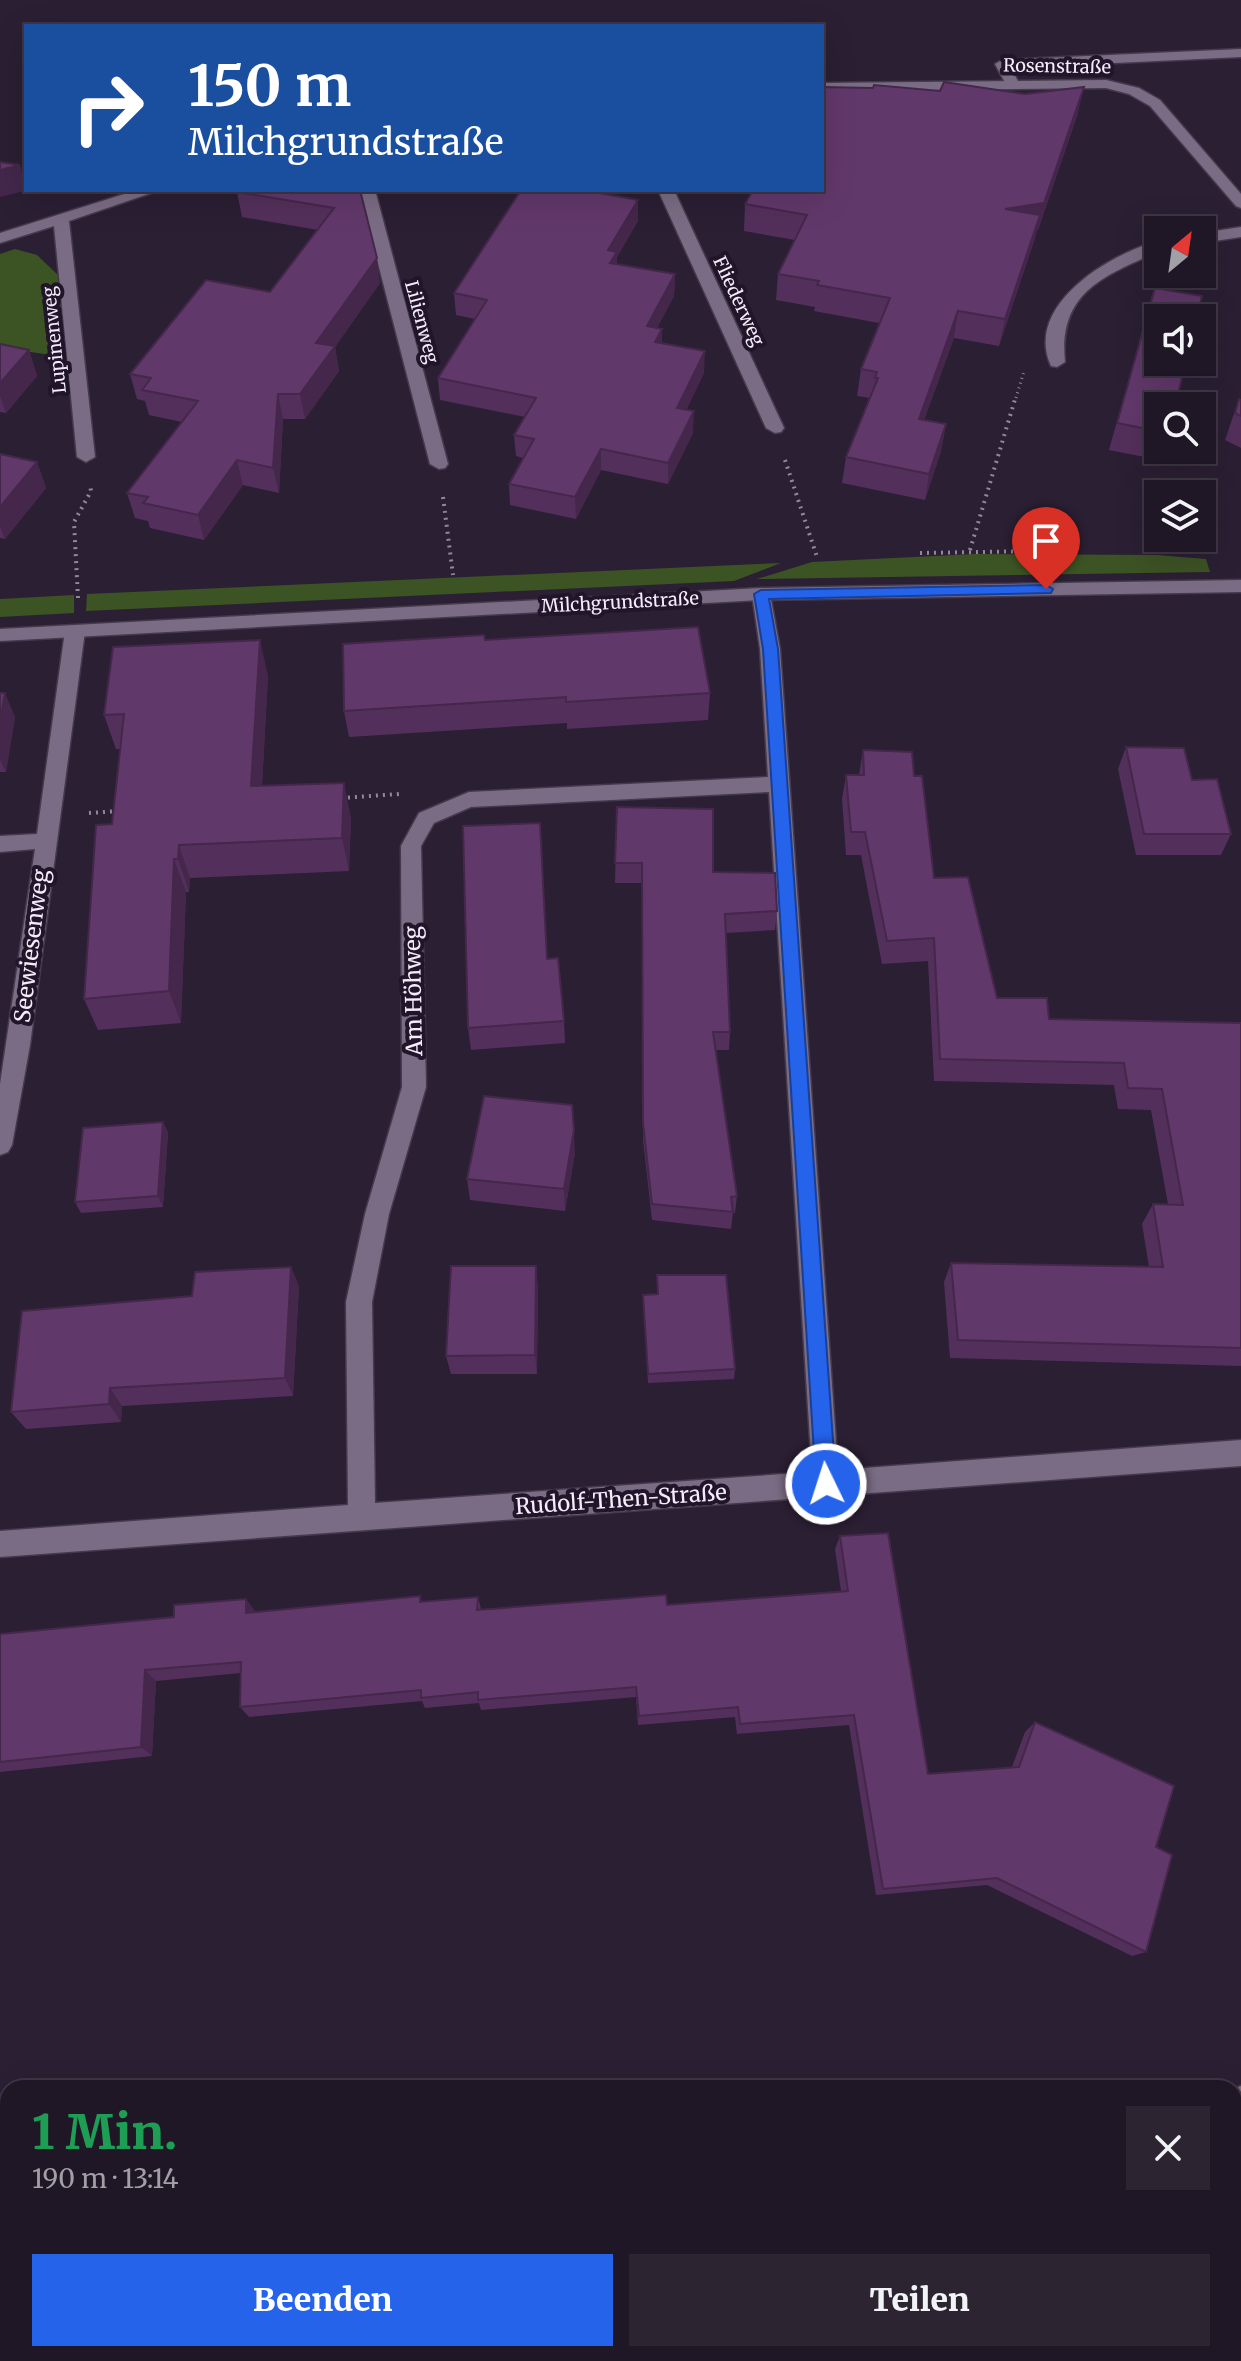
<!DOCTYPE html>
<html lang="de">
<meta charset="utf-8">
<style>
body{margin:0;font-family:Merriweather,serif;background:#2d2432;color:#f1f3f6;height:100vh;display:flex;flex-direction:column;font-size:30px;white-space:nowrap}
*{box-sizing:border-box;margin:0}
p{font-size:26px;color:#a29fa7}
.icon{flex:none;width:44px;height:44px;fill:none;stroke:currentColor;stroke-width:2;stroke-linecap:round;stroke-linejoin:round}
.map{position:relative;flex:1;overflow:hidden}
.panel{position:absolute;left:0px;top:2080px;width:1242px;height:282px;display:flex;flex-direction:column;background:#201726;border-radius:24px 24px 0 0;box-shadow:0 8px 32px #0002,0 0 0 2px #3d3643}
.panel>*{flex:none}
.guide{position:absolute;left:24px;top:24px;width:800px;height:168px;border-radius:0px;box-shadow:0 8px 32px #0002,0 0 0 2px #3d3643;background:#1a4fa0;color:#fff;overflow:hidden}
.needle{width:52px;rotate:29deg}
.controls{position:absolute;left:1144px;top:216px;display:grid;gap:16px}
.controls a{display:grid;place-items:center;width:72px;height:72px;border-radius:0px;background:#201726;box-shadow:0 8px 32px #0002,0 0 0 2px #3d3643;font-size:40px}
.pin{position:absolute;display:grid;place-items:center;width:68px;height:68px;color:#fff;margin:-82px -34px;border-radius:50% 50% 50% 0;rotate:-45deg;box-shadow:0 0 8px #0007}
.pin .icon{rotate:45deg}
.me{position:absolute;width:88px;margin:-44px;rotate:356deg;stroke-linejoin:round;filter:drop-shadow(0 0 6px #0008)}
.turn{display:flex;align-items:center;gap:28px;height:168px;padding:0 32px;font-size:36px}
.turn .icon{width:104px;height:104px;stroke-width:2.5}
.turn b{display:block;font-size:56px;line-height:68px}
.round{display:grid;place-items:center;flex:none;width:84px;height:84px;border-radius:0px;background:#2d2432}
.head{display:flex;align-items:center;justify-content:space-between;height:136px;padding:0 32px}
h1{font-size:48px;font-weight:800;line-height:60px;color:#1e9e55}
.action{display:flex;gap:16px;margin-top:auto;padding:16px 32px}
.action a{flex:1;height:92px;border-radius:0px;background:#2563eb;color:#fff;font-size:32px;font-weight:800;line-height:92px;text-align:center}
.action a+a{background:#2d2432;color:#f1f3f6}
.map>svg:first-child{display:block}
.green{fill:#3c5324}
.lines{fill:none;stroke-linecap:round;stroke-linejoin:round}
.lane-casing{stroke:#443a4c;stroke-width:3}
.street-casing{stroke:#443a4c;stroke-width:3}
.secondary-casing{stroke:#443a4c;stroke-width:3}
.path-far1{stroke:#928899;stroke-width:3;stroke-dasharray:1 4;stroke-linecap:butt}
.path{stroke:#928899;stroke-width:4;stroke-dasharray:2 5;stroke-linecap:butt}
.lane{fill:#7a6c84;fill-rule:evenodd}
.street{fill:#7a6c84;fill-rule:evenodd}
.secondary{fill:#7a6c84;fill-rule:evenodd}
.wall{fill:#53305b}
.shaded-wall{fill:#44274a}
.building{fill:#61386a;stroke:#44274a;stroke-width:2}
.route{fill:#2563eb;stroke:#184099;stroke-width:2}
.labels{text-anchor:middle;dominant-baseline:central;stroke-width:8;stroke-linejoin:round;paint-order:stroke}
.far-street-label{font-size:18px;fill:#f4ecfa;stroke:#211529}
.street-label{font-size:22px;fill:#f4ecfa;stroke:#211529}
</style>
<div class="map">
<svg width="1241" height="2361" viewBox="0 0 1241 2361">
<rect width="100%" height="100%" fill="#2b1f33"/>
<g class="green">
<path d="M15,249L37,255L60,277L62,357L0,347V254Z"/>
<path d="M975,554L1157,555L1206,559L1210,572L757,579L812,562Z"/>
<path d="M781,563L734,581L86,611L87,594Z"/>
<path d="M74,595V613L0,617V599Z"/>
</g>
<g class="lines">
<g class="lane-casing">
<path id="lane" d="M1241,49V57L1011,68L1020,85L1013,89L1008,88L995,64L1002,60Z"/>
</g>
<g class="street-casing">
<g id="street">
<path d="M1106,80L1139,88L1160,100L1241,194V208L1236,206L1150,106L1129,94L1106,88L822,91V83Z"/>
<path d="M137,190H160L69,221L95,457L86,462L77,457L54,226L0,243V233Z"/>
<path d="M359,190H375L448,464L445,468L439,469L430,464Z"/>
<path d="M658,190H674L784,428L781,432L775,433L766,428Z"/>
<path d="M1241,227V237L1202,243V233Z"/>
<path d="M1158,241V252C1103,276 1058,293 1065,362L1057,367L1051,366C1023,305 1110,254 1158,241Z"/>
<path d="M761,588L770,594L780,649L838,1470L1241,1440V1466L0,1557V1531L348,1505L346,1302L365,1214L402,1087L401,846L419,813L469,792L768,777L760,649L752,594ZM769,792L812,1472L375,1503L372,1302L389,1214L426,1087L421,846L434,823L471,807Z"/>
<path d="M75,625L85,631L30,1045L12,1145L8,1152L0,1155V1084L35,849L0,852V836L37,834L65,631Z"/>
<path d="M1241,2086V2144L1234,2147V2089Z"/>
<path d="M1164,2354H1198L1196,2361H1162Z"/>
</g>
</g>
<g class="secondary-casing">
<path id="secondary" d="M1241,580V592L761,600L0,641V629L761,588Z"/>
</g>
<path class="path-far1" d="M1016,398L1024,371"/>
<g class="path">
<path d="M785,460L817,557"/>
<path d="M443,497L453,575"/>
<path d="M970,550L1016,396"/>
<path d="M920,553L1038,551"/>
<path d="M78,598L74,522L91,491L90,485"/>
<path d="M341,798L399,794"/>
<path d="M89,813L119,811"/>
</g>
<use href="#lane" class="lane"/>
<use href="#street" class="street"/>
<use href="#secondary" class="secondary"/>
</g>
<g class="wall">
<path d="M1078,113L1038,230H1037L1034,241L999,346L954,338L924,420L946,424L941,451L925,500L842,483L846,457L870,398L857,396L861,369L879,323L814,311L815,307L776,300L778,274L795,240L744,231L745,204Z"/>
<path d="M360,190L380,283L335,347L339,371L305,419H283L279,493L243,485L204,540L150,528L148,521L135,518L127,493L182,422L149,415L145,401L137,399L130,374L270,292L318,230L242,217L237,192Z"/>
<path d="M600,193L638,200V221L617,257V264L675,274L674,296L657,328L662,329V343L704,373L686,410L693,433L668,484L601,470L576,519L510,505L509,484L523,458L516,456L514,435L525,417L440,400L438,378L475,319L456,315L454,293Z"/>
<path d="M1154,288L1158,450H1163L1160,460L1109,450Z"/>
<path d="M0,344L29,350L37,376L6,413L0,412Z"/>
<path d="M1239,399L1241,400V448L1225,440Z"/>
<path d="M0,454L37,462L46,488L5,539L0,538Z"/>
<path d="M485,640L710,693L708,720L567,729V723L349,737L344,711Z"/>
<path d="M268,675L262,786L351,817L349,871L190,878L189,892H186L181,1023L98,1030L84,999L112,824L120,749H116L104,715Z"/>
<path d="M0,693L15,717L6,772H0Z"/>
<path d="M1126,747L1192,780L1231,834L1221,855H1136L1118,769Z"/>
<path d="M863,750L914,776L934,878L997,998L1049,1019L1241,1023V1366L950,1358L944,1282L951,1263L1149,1267L1142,1224L1153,1204H1168L1151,1110L1118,1109L1114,1085L934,1081L928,961L882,964L861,855H846L842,799L846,775H859Z"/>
<path d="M617,807L713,872L777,911L775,930L726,933L730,1032L729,1050H716L737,1196L735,1213H733L731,1229L652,1220L643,1140L642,883H615Z"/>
<path d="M564,1021L565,1043L471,1050L468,1028Z"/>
<path d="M163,1122L168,1133L163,1207L81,1213L75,1202Z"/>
<path d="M575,1153L565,1211L470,1200L467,1179Z"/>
<path d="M291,1267L299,1287L293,1396L122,1406L121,1422L26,1429L11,1412L192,1296Z"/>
<path d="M657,1275L735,1369L734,1379L648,1383L643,1295L657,1294Z"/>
<path d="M538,1286L537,1374H451L446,1356Z"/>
<path d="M840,1536L928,1774L1012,1767L1025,1732L1035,1722L1156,1847L1146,1952L1132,1956L987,1885L876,1895L849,1725L737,1734L735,1717L638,1725L636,1697L481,1710L479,1703L425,1708L422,1701L249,1717L240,1707L241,1673L156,1681L152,1756L0,1772V1634L174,1617L246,1599L255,1612L420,1596L422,1602L478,1597L481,1609L667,1605L841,1591L835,1549Z"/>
</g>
<g class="shaded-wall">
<path d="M1084,87L1078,113L1038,230H1037L1034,241L999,346L1005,319V209Z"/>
<path d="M20,165L26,185V190H28L0,197V170Z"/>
<path d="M638,200V221L617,257V273L610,285L608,250Z"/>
<path d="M377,258L380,283L335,347L339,371L305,419L300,394L316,343Z"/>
<path d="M675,274L674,296L646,348L647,326Z"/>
<path d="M958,311L954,338L915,445L919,419Z"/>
<path d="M662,329V351L655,342Z"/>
<path d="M29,350L37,376L6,413L0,396V383Z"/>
<path d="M705,351L704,373L677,430V408Z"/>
<path d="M278,394L283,419L279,493L273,468Z"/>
<path d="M694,411L693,433L668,484V463Z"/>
<path d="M946,424L941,451L925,500L929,474Z"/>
<path d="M601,449V470L576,519L575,497Z"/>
<path d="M237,460L243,485L204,540L198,515Z"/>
<path d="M37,462L46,488L5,539L0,526V507Z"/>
<path d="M260,640L268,675L260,820L251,786Z"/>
<path d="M5,693L15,717L6,772L0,760V721Z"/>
<path d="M344,783L351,817L349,871L342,838Z"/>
<path d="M179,845L190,878L189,892L178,859Z"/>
<path d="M174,859L186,892L181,1023L169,991Z"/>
<path d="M163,1122L168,1133L163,1207L158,1196Z"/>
<path d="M574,1130L575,1153L565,1211L564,1189Z"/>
<path d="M536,1266L538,1286L537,1374L535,1355Z"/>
<path d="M291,1267L299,1287L293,1396L285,1378Z"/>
<path d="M110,1388L122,1406L121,1422L109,1404Z"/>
<path d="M246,1599L255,1611L254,1625L246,1613Z"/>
<path d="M145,1670L156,1681L152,1756L141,1747Z"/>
</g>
<g class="building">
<path d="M944,82L1025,94L1084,87L1044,203L1005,209L1040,215L1005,319L958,311L919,419L946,424L929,474L846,457L878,378H875L877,372L861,369L890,298L817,285L819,281L778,274L807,215L745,204L753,190H822V87L873,88L874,85L940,91Z"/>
<path d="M0,162L20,165L0,170Z"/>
<path d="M239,190H360L377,258L316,343L335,346L300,394H278L273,468L237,460L198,515L143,503L148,497L127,493L198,401L142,390L151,378L130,374L206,280L270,292L334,208L237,192Z"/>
<path d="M521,190H595L594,192L638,200L608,250L617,252L610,263L675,274L647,326L662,329L655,342L705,351L677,408L694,411L668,463L601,449L575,497L509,484L534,439L514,435L536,398L438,378L487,300L454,293Z"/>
<path d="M1155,288L1202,296L1197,318H1158V362H1186L1175,406H1158V431L1117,423Z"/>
<path d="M0,344L29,350L0,383Z"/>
<path d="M1239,399L1241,400V416L1235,413Z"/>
<path d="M0,454L37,462L0,507Z"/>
<path d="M698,627L710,693L566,702V697L344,711L343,644L484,635L485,640Z"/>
<path d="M260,640L251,786L344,783L342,838L179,845L178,859H174L169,991L84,999L96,825L112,824L124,714L104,715L113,647Z"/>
<path d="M0,693H5L0,721Z"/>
<path d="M1126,747L1184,748L1192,780L1217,779L1231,834H1144Z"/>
<path d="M863,750L912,752L914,776H922L934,878L968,877L997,998H1047L1049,1019L1241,1023V1348L958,1340L951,1263L1163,1267L1153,1204L1183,1205L1162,1089L1128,1088L1124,1063L940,1059L934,938L887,941L865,832H851L846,775H864Z"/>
<path d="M617,807L713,809V872L775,873L777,911L725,914L730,1032H713L737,1196L731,1197L733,1212L652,1204L643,1123L642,863H615Z"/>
<path d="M540,823L547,959L558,958L564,1021L468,1028L463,826Z"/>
<path d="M484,1096L572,1105L574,1130L564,1189L467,1179Z"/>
<path d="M163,1122L158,1196L75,1202L83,1128Z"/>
<path d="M451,1266H536L535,1355L446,1356Z"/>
<path d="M291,1267L285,1378L110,1388L109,1404L11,1412L22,1311L192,1296L195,1272Z"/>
<path d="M657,1275H726L735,1369L648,1374L643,1295L658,1294Z"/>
<path d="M888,1533L928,1774L1019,1767L1035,1722L1174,1786L1156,1847L1172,1855L1146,1952L997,1878L883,1889L854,1715L740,1724L738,1707L639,1716L636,1687L478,1700V1692L421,1698V1690L240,1707L241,1662L145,1670L141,1747L0,1762V1634L174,1617V1605L246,1599V1613L420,1596V1602L478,1597L477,1610L666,1595L667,1605L848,1591L840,1536Z"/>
</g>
<path class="route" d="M1046,585L1053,589L1051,593L769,599L778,649L836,1484L833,1490L826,1493L819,1490L816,1484L763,649L754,594L761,590Z"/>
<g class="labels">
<g class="far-street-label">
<text transform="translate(1057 66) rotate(1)">Rosenstraße</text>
<text transform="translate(739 301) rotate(65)">Fliederweg</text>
<text transform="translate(422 322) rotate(75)">Lilienweg</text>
<text transform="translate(54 340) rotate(-96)">Lupinenweg</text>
<text transform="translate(620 602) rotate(-3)">Milchgrundstraße</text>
</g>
<g class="street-label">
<text transform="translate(31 946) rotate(-83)">Seewiesenweg</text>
<text transform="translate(413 991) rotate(-91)">Am Höhweg</text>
<text transform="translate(621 1499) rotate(-4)">Rudolf-Then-Straße</text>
</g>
</g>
</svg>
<div class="controls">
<a><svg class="needle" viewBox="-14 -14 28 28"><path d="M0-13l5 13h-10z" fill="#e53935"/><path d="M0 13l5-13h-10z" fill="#a29fa7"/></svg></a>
<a><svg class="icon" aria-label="sound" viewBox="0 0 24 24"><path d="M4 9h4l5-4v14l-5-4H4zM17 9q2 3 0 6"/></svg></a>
<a><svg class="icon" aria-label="search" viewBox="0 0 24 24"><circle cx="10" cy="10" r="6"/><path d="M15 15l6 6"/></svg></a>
<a><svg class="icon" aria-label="layers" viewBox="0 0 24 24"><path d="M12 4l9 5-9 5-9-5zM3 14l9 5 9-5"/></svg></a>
</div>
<div class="pin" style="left:1046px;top:589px;background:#d93025"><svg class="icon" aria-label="arrive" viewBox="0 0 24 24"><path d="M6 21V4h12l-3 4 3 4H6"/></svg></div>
<svg class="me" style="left:826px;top:1484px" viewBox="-20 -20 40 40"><circle r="17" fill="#2563eb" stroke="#fff" stroke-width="3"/><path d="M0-11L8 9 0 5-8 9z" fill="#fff"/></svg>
<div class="guide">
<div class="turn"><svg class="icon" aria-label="right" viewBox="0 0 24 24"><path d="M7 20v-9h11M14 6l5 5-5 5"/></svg><div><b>150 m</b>Milchgrundstraße</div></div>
</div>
<section class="panel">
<div class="head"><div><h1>1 Min.</h1><p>190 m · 13:14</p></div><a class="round"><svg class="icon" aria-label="close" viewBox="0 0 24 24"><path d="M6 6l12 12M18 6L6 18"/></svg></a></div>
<div class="action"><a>Beenden</a><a>Teilen</a></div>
</section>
</div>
